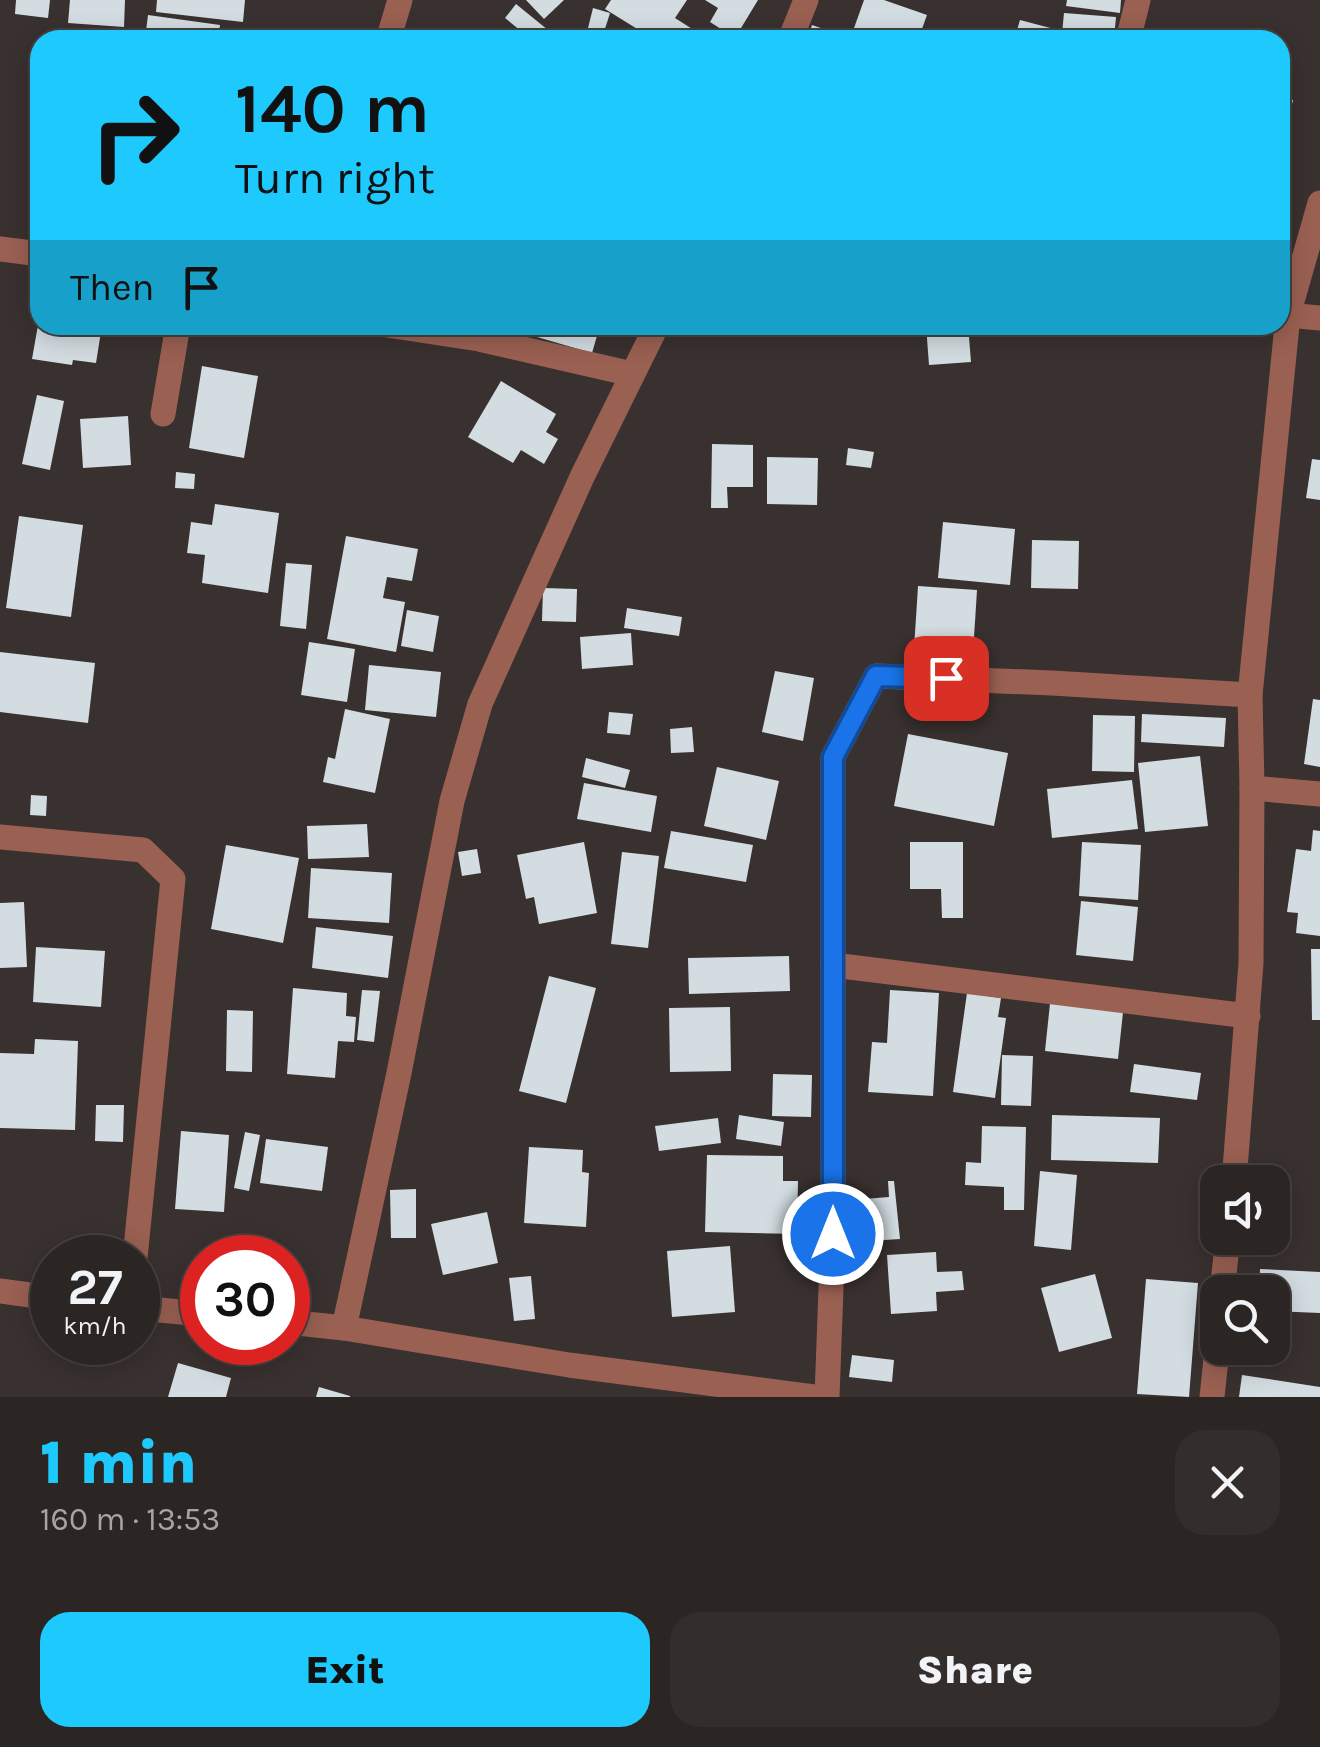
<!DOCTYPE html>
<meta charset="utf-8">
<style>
body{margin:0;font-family:Karla,sans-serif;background:#332d2b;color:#f1f3f6;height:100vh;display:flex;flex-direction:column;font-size:38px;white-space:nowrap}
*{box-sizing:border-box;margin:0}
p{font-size:32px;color:#a6a5a6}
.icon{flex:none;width:55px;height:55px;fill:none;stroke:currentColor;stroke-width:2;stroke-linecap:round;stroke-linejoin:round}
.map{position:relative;height:1397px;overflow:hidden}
.drawer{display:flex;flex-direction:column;background:#2b2523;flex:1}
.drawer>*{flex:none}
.guide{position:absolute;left:30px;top:30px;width:1260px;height:305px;border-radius:30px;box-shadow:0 5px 25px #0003,0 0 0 2px #474241;background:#1dc9fd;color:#111;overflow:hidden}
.controls{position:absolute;left:1200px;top:1165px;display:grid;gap:20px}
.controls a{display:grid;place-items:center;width:90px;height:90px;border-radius:20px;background:#2b2523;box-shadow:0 5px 25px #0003,0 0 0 2px #474241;font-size:50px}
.speed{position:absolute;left:30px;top:1235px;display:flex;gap:20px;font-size:50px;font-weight:700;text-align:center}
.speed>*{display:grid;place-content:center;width:130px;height:130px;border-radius:50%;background:#2b2523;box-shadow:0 5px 25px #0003,0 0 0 2px #474241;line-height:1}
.speed small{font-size:25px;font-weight:400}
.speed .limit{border:15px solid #d22;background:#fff;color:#111}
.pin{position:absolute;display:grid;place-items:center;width:85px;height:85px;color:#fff;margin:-42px;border-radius:20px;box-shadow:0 5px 15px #0006}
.me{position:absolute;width:110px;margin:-55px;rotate:0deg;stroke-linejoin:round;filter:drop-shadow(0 0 8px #0008)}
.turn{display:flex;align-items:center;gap:35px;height:210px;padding:0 40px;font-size:45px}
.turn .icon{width:130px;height:130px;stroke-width:2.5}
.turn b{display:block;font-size:70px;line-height:85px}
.then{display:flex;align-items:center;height:95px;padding:0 40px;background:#0003;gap:20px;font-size:38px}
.round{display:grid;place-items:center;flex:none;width:105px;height:105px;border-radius:30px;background:#332d2b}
.headline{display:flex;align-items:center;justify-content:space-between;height:170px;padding:0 40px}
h1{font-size:60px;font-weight:800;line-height:75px;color:#1dc9fd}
.cta{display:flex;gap:20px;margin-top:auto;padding:20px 40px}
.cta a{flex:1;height:115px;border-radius:30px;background:#1dc9fd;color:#111;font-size:40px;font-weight:800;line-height:115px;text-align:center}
.cta a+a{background:#332d2b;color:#f1f3f6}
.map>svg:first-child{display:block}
.building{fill:#d2dce1}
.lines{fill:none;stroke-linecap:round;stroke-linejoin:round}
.street{stroke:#9a6052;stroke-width:25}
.route-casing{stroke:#114b97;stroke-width:25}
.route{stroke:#1a73e8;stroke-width:18}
</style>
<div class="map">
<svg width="1320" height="1397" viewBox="0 0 1320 1397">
<rect width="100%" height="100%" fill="#39312f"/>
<g class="building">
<path d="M16,0H50L48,18L15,14Z"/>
<path d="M70,0H125L124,27L68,23Z"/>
<path d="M157,0H245L243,22L156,12Z"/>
<path d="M526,0H564L544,19Z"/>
<path d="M611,0H687L675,18L697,32L692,40H655L605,9Z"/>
<path d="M705,0H758L735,38L710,22L718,8Z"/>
<path d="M864,0H884L927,15L918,40H878L853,31Z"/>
<path d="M1067,0H1121L1120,13L1066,6Z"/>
<path d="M516,4L548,30L540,40H532L505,18Z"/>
<path d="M593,8L610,13L604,32L588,28Z"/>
<path d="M1064,13L1116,17L1114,39L1062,34Z"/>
<path d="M148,15L220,25L218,40L145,39Z"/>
<path d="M1020,20L1058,30L1056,40H1014Z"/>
<path d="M812,25L853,39L852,40H807Z"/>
<path d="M1280,97L1293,100L1281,149H1280Z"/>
<path d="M38,325H102L96,363L73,360L72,365L32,359Z"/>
<path d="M540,325H630L626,337L599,329L592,353L537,337Z"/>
<path d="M926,325H968L971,362L929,365Z"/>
<path d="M202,366L258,376L244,458L189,448Z"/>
<path d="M501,381L556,414L546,432L558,439L544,464L521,450L513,463L468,437Z"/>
<path d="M37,395L64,401L50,470L22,464Z"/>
<path d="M128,416L131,465L83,468L80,419Z"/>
<path d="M712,444L753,445V487H727L728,508H711Z"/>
<path d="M848,448L874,452L871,468L846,465Z"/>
<path d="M767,457L818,458L817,505L767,504Z"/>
<path d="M1312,459L1320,460V500L1306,498Z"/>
<path d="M176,472L195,474L194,489L175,488Z"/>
<path d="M215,504L279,513L268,593L202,583L205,555L187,553L191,522L212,525Z"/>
<path d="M19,516L83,525L71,617L6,608Z"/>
<path d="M943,522L1015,529L1010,585L938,578Z"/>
<path d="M346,536L418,549L412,581L387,577L383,598L405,602L396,652L327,639Z"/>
<path d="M1032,540L1079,541L1078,589L1031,588Z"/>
<path d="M286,563L312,565L306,629L280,626Z"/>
<path d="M918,586L977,590L973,653L914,649Z"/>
<path d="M543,588L577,589L576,622L542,621Z"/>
<path d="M627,608L682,617L679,636L624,628Z"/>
<path d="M407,610L439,616L433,652L401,646Z"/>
<path d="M631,633L633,665L582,669L580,637Z"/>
<path d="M309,642L355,649L347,702L301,695Z"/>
<path d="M0,652L95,663L88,723L0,712Z"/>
<path d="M369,665L441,672L436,717L365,710Z"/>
<path d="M775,671L814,678L803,741L762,732Z"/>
<path d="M1313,699L1320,700V767L1304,764Z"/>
<path d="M345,709L390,719L375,793L323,782L328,757L335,759Z"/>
<path d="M609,712L633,714L630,735L607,733Z"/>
<path d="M1142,714L1226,718L1224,747L1141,742Z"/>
<path d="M1093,715L1135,716L1134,772L1092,771Z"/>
<path d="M692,727L694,752L671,753L670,729Z"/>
<path d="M908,734L1008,753L994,826L894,806Z"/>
<path d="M1200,756L1208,826L1145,832L1138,763Z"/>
<path d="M586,758L630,770L625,788L582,777Z"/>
<path d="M717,767L779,781L766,840L704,826Z"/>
<path d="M1132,780L1138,829L1052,838L1047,789Z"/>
<path d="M584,783L657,796L651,832L577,819Z"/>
<path d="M31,795L47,796L46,816L30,815Z"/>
<path d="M367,824L369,857L308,859L307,826Z"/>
<path d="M1313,830L1320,831V936L1296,933L1298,913L1287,912L1296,849L1311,851Z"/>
<path d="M671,831L753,845L746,882L664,868Z"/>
<path d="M584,842L597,913L539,924L534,897L526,899L517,855Z"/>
<path d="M910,842H963V918H942L941,889H910Z"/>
<path d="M1082,842L1141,845L1138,900L1079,896Z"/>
<path d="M226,845L299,858L283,943L211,929Z"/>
<path d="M477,849L481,873L462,876L458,852Z"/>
<path d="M622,852L659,856L648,948L611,944Z"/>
<path d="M311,868L392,873L389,923L308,918Z"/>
<path d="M1081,901L1138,907L1133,961L1076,955Z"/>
<path d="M24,902L27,967L0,968V903Z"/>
<path d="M316,927L393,936L388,978L312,968Z"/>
<path d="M36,947L105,951L101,1007L33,1002Z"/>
<path d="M1311,949H1320V1020H1312Z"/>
<path d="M789,956L790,991L689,994L688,958Z"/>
<path d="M549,976L596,988L566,1103L519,1091Z"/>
<path d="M293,988L347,993L346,1016L356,1017L354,1042L338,1041L335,1078L287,1074Z"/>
<path d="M362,990L380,991L374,1042L357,1040Z"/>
<path d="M890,990L939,993L933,1096L868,1092L872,1042L887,1043Z"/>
<path d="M967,993L1001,998L998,1017L1006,1018L995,1098L953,1092Z"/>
<path d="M1051,994L1124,1003L1118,1059L1045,1051Z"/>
<path d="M730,1007L731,1071L670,1072L669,1008Z"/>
<path d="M227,1010L253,1011L252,1072L226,1071Z"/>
<path d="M35,1039L78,1041L75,1130L0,1128V1053L34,1054Z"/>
<path d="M1002,1055L1033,1056L1031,1106L1001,1105Z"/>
<path d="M1134,1064L1201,1073L1197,1100L1130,1092Z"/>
<path d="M773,1074L812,1075L811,1117L772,1116Z"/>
<path d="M96,1105H124L123,1142L95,1141Z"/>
<path d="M739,1115L784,1122L781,1146L736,1139Z"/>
<path d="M1052,1115L1160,1118L1158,1163L1051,1160Z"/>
<path d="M718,1118L721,1143L659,1151L655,1126Z"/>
<path d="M982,1126L1026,1127L1024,1210H1004V1187L965,1185L966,1162L981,1163Z"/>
<path d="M181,1131L229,1135L224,1212L175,1209Z"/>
<path d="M245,1132L260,1135L249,1191L234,1188Z"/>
<path d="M266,1139L328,1147L322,1191L260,1183Z"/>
<path d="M529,1147L583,1150L582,1172L589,1173L586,1227L524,1223Z"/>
<path d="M707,1155L783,1156V1181H798L797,1234L705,1232Z"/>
<path d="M1040,1171L1077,1175L1071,1250L1034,1246Z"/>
<path d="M888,1181H894L900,1239L854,1242L851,1200L889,1197Z"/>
<path d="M416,1189V1238H391L390,1190Z"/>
<path d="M487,1212L498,1263L443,1275L431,1224Z"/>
<path d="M730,1246L735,1312L672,1317L667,1251Z"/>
<path d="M936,1252L937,1272L962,1271L964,1290L936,1292L937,1311L891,1314L887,1255Z"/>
<path d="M1260,1269L1320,1272V1313L1272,1311V1292H1259Z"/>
<path d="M1095,1274L1112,1338L1059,1352L1041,1288Z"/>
<path d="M531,1276L535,1319L514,1321L509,1278Z"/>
<path d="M1146,1279L1198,1283L1189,1397L1137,1394Z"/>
<path d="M852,1355L894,1360L892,1382L849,1377Z"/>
<path d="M178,1363L231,1378L226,1397H168Z"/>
<path d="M1242,1375L1320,1387V1397H1239Z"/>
<path d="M319,1387L350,1396V1397H316Z"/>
</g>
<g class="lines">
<g class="street">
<path d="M388,40L400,0"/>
<path d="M790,40L806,0"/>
<path d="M1128,40L1138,0"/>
<path d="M0,249L40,254"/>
<path d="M1288,315L1320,318"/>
<path d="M387,325L479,339L632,374"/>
<path d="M163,414L178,325"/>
<path d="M1252,788L1320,794"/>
<path d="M0,837L143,850L173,879L135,1258"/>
<path d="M833,965L1248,1016"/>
<path d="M1234,1182L1251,963L1252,788L1250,695L1288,315L1320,203"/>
<path d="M0,1291L52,1298"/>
<path d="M1222,1292L1228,1238"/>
<path d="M138,1308L202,1314"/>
<path d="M288,1322L344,1328L569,1365L814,1397"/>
<path d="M344,1328L399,1073L452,801L480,704L582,477L657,325"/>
<path d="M827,1397L833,1234V757L876,676L1052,683L1250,695"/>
<path d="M1212,1397L1218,1340"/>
</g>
</g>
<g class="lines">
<g class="route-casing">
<path id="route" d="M833,1234V757L876,676L946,678"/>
</g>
<use href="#route" class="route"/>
</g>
</svg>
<div class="controls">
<a><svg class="icon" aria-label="sound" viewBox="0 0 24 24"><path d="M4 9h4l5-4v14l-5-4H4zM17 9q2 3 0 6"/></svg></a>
<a><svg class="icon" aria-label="search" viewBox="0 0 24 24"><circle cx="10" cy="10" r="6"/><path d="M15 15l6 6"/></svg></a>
</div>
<div class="speed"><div>27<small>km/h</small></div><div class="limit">30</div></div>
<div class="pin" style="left:946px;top:678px;background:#d93025"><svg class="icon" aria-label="arrive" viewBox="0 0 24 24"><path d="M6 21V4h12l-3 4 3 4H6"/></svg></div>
<svg class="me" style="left:833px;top:1234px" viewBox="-20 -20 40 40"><circle r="17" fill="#1a73e8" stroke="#fff" stroke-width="3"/><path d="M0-11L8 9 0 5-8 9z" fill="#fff"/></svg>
<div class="guide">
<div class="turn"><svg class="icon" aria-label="right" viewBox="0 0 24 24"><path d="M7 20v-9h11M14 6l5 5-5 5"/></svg><div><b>140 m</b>Turn right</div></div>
<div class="then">Then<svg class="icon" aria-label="arrive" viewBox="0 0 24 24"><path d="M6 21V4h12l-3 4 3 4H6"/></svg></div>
</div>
</div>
<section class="drawer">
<div class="headline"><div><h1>1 min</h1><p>160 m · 13:53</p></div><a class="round"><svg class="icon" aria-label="close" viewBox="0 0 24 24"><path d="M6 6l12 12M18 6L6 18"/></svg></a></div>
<div class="cta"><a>Exit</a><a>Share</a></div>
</section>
